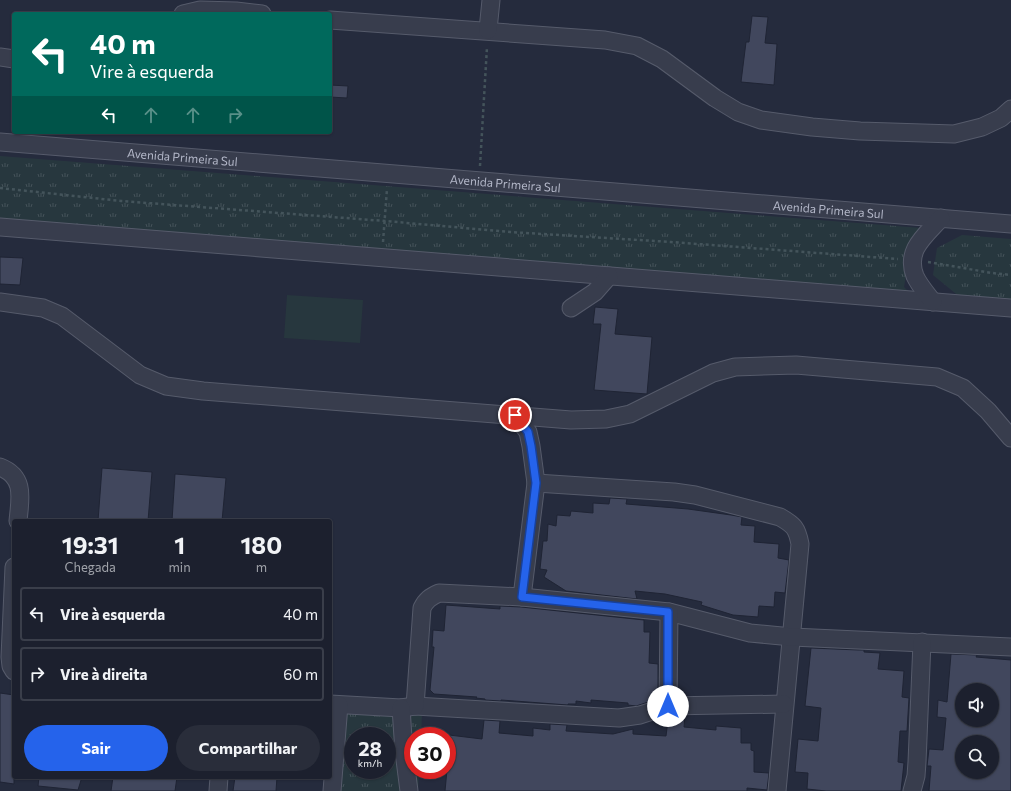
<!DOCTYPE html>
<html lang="pt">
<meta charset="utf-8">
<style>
body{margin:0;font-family:Commissioner,sans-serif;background:#292d3a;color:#f1f3f6;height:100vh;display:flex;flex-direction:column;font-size:15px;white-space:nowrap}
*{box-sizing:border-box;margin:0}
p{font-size:13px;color:#a0a3aa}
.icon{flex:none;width:22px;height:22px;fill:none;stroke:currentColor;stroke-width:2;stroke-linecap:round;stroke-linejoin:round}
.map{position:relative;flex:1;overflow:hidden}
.side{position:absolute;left:12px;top:519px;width:320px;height:260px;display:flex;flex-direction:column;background:#1c202e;border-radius:4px;box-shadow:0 1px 3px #0004,0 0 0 1px #3a3e4a}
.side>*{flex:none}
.top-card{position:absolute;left:12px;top:12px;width:320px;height:122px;border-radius:4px;box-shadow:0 1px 3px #0004,0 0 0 1px #3a3e4a;background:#00695c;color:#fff;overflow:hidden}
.tools{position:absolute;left:955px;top:683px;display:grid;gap:8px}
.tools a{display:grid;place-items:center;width:44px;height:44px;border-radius:50%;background:#1c202e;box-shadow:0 1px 3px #0004,0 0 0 1px #3a3e4a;font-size:20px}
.speed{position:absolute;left:344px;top:727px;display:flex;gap:8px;font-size:20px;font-weight:700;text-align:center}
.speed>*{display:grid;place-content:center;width:52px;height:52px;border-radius:50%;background:#1c202e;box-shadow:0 1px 3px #0004,0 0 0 1px #3a3e4a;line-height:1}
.speed small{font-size:10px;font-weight:400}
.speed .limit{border:6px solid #d22;background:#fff;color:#111}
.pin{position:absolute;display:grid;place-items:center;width:34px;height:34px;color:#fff;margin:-17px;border:2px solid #fff;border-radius:50%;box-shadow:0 1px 4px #0007}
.me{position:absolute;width:44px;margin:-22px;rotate:0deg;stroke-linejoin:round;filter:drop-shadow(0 0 3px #0008)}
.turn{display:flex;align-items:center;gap:14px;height:84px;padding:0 12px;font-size:18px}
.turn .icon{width:52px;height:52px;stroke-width:2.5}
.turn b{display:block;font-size:28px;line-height:34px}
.lanes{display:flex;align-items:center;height:38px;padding:0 12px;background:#0003;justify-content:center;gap:20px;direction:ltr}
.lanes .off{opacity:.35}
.eta{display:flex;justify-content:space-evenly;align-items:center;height:68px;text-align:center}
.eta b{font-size:24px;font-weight:700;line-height:28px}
.cta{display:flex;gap:8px;margin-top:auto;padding:8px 12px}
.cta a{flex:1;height:46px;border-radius:24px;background:#2563eb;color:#fff;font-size:16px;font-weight:700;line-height:46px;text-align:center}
.cta a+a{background:#292d3a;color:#f1f3f6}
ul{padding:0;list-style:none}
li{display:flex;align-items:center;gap:12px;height:54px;margin:0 8px 6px;padding:0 4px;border:2px solid #3a3e4a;border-radius:4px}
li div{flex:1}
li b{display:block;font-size:15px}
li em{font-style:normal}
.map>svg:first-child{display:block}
.grass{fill:#27373e}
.park{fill:url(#park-tufts);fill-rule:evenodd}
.building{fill:#41475d;stroke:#1f2434;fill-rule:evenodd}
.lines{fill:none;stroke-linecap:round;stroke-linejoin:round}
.minor-casing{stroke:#565b6b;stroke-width:19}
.path{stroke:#44545b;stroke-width:2.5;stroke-dasharray:3 3;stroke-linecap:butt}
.minor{stroke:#383d4d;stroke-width:17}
.route-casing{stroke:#184099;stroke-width:10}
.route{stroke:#2563eb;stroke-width:7}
.labels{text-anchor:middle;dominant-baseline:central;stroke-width:3;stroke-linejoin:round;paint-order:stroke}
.street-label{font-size:12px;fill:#b4b8c9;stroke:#1d2232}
</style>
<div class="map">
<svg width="1011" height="791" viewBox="0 0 1011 791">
<defs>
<pattern id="park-tufts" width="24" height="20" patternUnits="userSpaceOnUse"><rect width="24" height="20" fill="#27373e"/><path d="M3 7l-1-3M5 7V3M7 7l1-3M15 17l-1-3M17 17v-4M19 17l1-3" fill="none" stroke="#445259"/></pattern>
</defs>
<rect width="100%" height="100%" fill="#252b3d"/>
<path class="grass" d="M287,295L363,300L360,343L284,338Z"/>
<g class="park">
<path d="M0,156L922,228L911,244L904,287L914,297L0,219Z"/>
<path d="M962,235L1011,239V302L961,298L933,275L937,248Z"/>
<path d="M343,710L422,712L421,736H413V770H419L418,791H337ZM353,736H387V770H353Z"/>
</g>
<g class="building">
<path d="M752,16L768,17L765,43L777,44L774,85L741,82L746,42H749Z"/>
<path d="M330,85L348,86L347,98L330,97Z"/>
<path d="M0,257L23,258L20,285L0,284Z"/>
<path d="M595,307L618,309L615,334L652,337L647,394L594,390L601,324H593Z"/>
<path d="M102,468L152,472L148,521H98Z"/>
<path d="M175,474L226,478L222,521H172Z"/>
<path d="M610,498L627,499L626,504L688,509L731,515L742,517L741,525L755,526L754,542L779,544L778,558L789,560L785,593L775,592L774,607L759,606L758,617L733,615L701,605L702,602L665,594L635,591L637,599L566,591L544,577L547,570L540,569L543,541H547L548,524L556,526L557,515L570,516L571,511L593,513V503L609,504Z"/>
<path d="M446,605L500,609V606L521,607L644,620V632H650L649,663L658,664V699L636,706L628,705V703L591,700V703L576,701V704H568V705L501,700V701L485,700V699L476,698L477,697L434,694L430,690L434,647H432L433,630L444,631Z"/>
<path d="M811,648L858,650H864V652L880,653L878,669L904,671L902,697L909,698L907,731H900L898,762L904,763L901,791H826L807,789L808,773L795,772L798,739L818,741L821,708L805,706Z"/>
<path d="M951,654L977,655L976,657L1011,660V791H929L931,766H927L929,749L943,750L946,718L937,717L938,700L947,702ZM962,690H992V720H962ZM962,742H992V772H962Z"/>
<path d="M0,693L14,695L13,772H14V784L0,782Z"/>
<path d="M685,716L684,727L716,730V726L741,728V743H751V750L754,751V772L769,773L767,790L747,788V791H445L447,770V745H448L449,735L482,739L484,720L500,721L499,733L533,736V728L550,730V724L567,725L566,731L613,734L633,729V734L666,736L668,720Z"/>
<path d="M39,777H82L78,790L38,786Z"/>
<path d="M113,777H177L175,791H111Z"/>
<path d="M235,777H277L276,791H233Z"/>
</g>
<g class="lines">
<g class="minor-casing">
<g id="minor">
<path d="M183,14L200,10L236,11L262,14"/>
<path d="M330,20L605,40L637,46L662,59L715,98L738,112L761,120L812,127L860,131L954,134L982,127L1001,118L1011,109"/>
<path d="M488,30L491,0"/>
<path d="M0,57L14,59"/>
<path id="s1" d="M0,142L1011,224"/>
<path d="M0,227L1011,308"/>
<path d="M0,302L43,308L62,316L140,375L166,386L203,391L571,420L606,419L630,414L713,373L735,367L796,365L937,377L963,388L988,411L1011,438"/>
<path d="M933,302C927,294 919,285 915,276C905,250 925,236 941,218"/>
<path d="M571,308L595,292L609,276"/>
<path d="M515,415L528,432L531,446L536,483L522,597"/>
<path d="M0,467C26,477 20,499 18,521"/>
<path d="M536,483L674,492L695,495L780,517C794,525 797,528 800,544C793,626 784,709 777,791"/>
<path d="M14,567L10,657L11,666L14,671"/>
<path d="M330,704L401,708L415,706L619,718L640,715L668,706L784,704"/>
<path d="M415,706L422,608C426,600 430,597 439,593L522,597L669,612L750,633L792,637L1011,647"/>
<path d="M668,706L669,612"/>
<path d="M401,708L404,752L409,791"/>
<path d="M218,791L219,777"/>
<path d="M332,791L339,705"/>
<path d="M912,791L916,776L917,762L922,642"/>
</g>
</g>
<g class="path">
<path d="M480,166L487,47"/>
<path d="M0,188L121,201L385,221L510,232L671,242L898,259"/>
<path d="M383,242L387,189"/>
<path d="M928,262L992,273L1011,275"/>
</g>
<use href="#minor" class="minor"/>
</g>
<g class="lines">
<g class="route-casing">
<path id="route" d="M515,415L528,432L531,446L536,483L522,597L668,612V706"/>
</g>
<use href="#route" class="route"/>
</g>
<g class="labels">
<g class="street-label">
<text stroke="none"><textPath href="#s1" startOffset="183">Avenida Primeira Sul</textPath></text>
<text stroke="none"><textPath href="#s1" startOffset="507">Avenida Primeira Sul</textPath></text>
<text stroke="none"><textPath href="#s1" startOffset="831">Avenida Primeira Sul</textPath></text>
</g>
</g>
</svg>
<div class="tools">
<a><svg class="icon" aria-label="sound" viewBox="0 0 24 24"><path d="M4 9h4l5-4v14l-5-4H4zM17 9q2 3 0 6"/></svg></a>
<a><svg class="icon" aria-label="search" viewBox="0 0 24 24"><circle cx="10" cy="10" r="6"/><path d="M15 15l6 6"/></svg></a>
</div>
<div class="speed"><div>28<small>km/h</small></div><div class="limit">30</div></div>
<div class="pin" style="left:515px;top:415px;background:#d93025"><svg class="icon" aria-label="arrive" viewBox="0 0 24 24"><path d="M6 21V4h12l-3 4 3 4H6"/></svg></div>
<svg class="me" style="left:668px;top:706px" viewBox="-20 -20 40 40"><circle r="19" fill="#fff"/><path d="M0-13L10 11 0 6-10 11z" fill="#2563eb"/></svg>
<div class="top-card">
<div class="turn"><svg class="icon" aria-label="left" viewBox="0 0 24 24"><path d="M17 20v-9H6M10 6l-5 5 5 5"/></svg><div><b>40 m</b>Vire à esquerda</div></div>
<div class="lanes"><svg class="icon" aria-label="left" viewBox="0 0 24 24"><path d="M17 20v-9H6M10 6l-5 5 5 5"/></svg><svg class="icon off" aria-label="ahead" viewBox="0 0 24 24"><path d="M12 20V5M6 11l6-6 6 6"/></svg><svg class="icon off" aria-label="ahead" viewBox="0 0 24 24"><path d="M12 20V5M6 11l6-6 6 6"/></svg><svg class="icon off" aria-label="right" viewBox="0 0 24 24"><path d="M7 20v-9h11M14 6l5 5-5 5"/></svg></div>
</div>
<section class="side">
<div class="eta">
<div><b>19:31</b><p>Chegada</p></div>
<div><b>1</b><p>min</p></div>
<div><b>180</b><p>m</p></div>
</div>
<ul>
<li><svg class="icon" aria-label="left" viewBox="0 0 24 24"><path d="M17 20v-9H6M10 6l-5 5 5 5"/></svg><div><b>Vire à esquerda</b></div><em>40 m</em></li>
<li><svg class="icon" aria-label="right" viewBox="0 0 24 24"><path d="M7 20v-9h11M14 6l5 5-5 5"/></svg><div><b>Vire à direita</b></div><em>60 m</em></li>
</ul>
<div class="cta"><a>Sair</a><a>Compartilhar</a></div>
</section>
</div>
